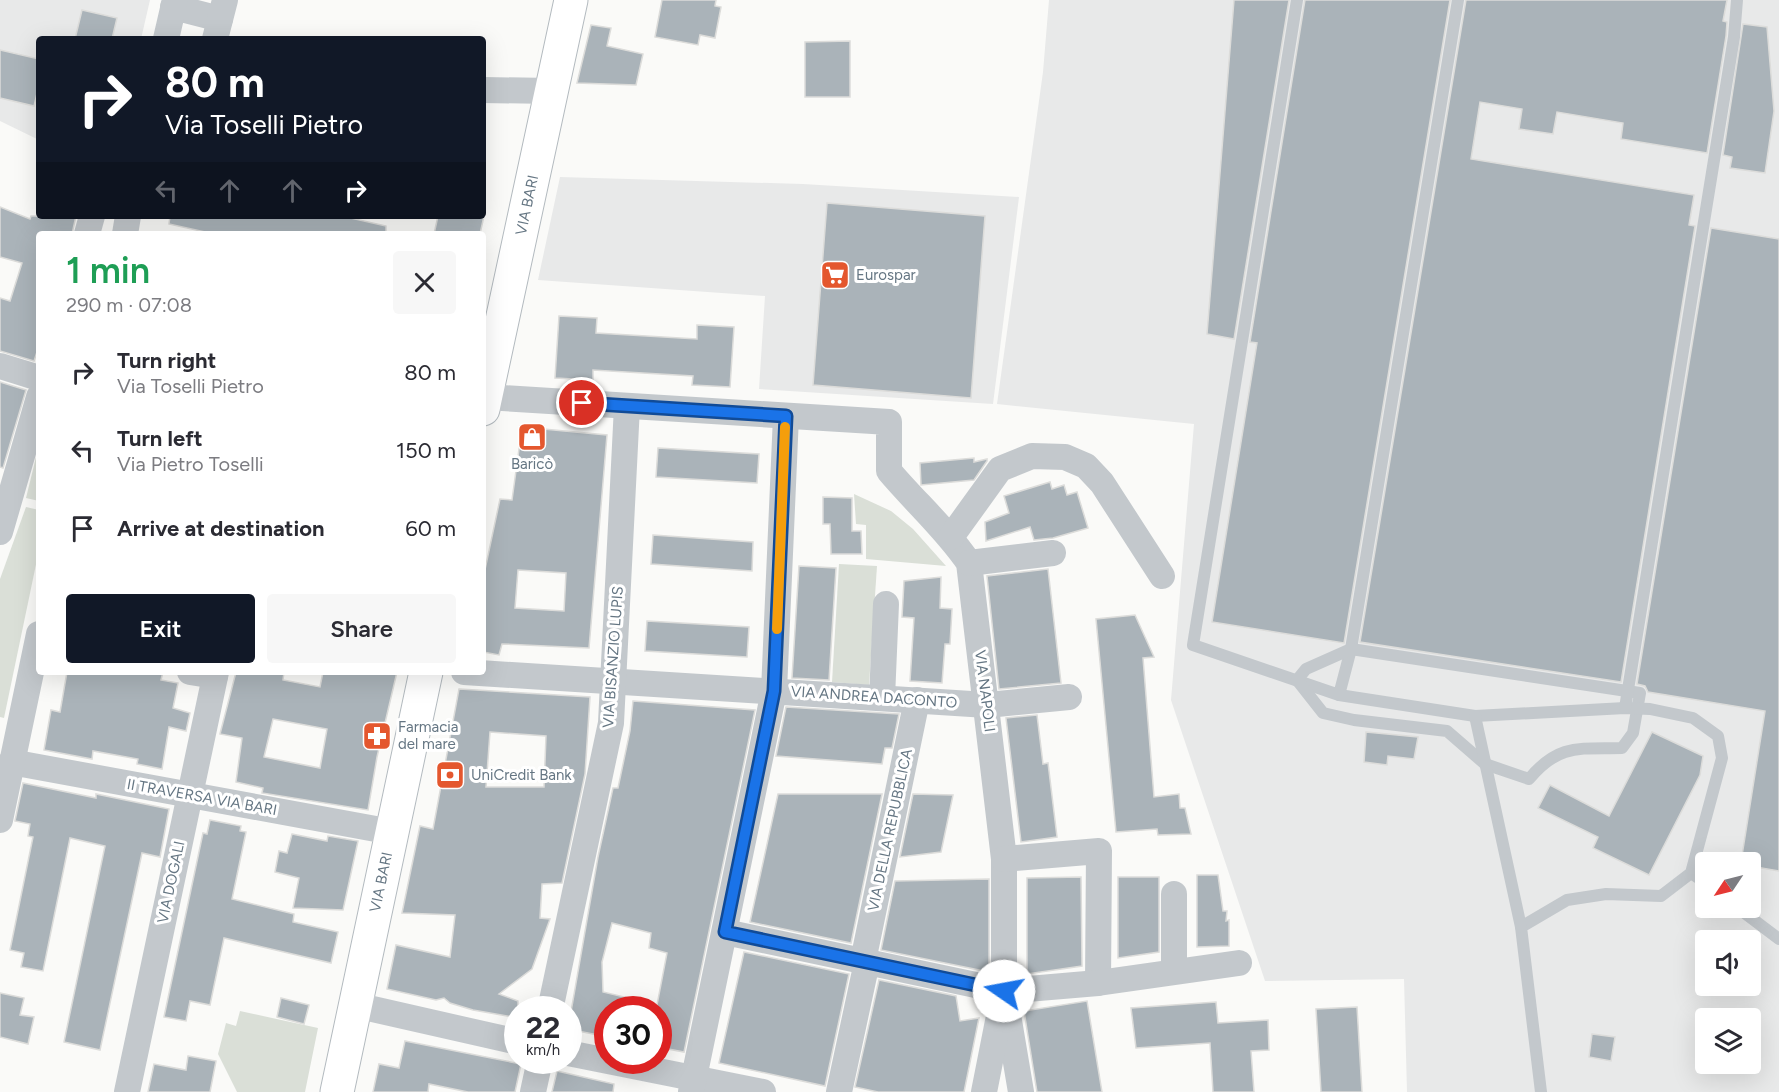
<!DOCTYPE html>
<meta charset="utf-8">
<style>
body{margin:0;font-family:Figtree,sans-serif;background:#f7f7f7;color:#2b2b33;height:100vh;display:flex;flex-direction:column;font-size:22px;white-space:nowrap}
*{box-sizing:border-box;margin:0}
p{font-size:20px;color:#7c7c81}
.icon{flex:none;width:33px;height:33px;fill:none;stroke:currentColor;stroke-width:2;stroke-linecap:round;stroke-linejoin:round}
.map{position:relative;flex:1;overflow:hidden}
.details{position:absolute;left:36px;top:231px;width:450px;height:444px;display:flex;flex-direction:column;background:#fff;border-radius:6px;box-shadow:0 6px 24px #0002}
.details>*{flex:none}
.banner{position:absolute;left:36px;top:36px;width:450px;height:183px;border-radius:6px;box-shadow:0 6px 24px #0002;background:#111827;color:#fff;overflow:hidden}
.needle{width:39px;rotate:235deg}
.controls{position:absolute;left:1695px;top:852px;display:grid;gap:12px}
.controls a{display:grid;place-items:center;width:66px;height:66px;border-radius:6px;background:#fff;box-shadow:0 6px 24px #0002;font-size:30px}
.speed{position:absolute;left:504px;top:996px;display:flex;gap:12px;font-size:30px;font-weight:700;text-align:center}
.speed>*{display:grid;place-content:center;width:78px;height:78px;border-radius:50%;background:#fff;box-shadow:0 6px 24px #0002;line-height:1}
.speed small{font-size:15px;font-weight:400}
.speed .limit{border:9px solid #d22;background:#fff;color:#111}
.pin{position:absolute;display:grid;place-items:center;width:51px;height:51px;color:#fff;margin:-26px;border:3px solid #fff;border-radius:50%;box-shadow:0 2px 6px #0007}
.me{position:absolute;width:66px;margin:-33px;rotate:282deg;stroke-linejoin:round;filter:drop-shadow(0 0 4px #0008)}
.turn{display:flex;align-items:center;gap:21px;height:126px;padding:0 30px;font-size:27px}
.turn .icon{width:78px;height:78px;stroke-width:2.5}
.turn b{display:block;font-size:42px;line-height:51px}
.lanes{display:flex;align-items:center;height:57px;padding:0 30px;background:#0003;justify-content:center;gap:30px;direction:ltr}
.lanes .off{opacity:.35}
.round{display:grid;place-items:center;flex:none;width:63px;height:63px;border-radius:6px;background:#f7f7f7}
.head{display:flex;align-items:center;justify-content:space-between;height:102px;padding:0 30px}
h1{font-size:36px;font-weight:600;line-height:45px;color:#1e9e55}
.primary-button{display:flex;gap:12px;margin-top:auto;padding:12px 30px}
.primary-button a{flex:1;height:69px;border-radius:6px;background:#111827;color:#fff;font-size:24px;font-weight:600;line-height:69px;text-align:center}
.primary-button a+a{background:#f7f7f7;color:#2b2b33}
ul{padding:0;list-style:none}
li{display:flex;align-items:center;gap:18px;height:78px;padding:0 30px}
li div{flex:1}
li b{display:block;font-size:22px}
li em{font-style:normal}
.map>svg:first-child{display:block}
.built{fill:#e8e9e9;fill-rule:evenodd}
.green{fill:#dadfd7}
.building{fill:#aab3b9;stroke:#dcdcda;stroke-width:1.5;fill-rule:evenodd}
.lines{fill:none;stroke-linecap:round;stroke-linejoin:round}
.secondary-casing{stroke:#b3babf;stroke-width:35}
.lane{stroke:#c3c8cc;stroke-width:12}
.street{stroke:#c3c8cc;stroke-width:26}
.secondary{stroke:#fff;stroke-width:33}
.route-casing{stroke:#114b97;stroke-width:15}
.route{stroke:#1a73e8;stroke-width:10}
.slow{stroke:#f59e0b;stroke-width:10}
.labels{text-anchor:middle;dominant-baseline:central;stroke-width:6;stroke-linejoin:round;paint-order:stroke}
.street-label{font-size:15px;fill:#657683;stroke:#fff}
.poi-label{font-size:15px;fill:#657683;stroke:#fff;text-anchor:start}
</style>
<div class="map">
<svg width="1779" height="1092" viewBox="0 0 1779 1092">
<rect width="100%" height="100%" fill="#fafaf8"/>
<g class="built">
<path d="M0,0H150L141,39H39V140L0,121Z"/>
<path d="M1049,0H1779V1092H1407L1404,979L1265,981L1171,700L1194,424L997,404L1043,72ZM1706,862H1750V908H1706ZM1706,940H1750V986H1706ZM1706,1018H1750V1064H1706Z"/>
<path d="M560,177L803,184L1019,197L993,404L759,389L765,296L538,280Z"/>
</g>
<g class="green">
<path d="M39,445V501L26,498Z"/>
<path d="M854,494L891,511L913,529L946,566L866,559V525L856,524Z"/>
<path d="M26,507L39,510V550L4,718L0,717V579Z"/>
<path d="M839,564L877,566L869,685L832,682Z"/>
<path d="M240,1011L318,1028L305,1092H237L218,1054L226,1023L236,1026Z"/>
</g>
<g class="building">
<path d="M662,0H716L715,6L721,7L715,38L700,35L698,45L655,37Z"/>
<path d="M1234,0H1289L1234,339L1207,334Z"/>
<path d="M1305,0H1450L1344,643L1212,622L1257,343L1250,342Z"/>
<path d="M1466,0H1727L1723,21L1727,22L1726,36L1707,153L1621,139L1623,123L1557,112L1553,134L1519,129L1522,109L1480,102L1471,159L1694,195L1689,225L1695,226L1621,682L1360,642Z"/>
<path d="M82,10L117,18L112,39H75Z"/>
<path d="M1743,24L1767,27L1774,111L1765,173L1730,168L1732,157L1723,155Z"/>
<path d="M591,25L611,28L607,46L643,54L636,85L577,83Z"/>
<path d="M850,41V97H805V42Z"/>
<path d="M0,50L39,59V85L34,106L0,98Z"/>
<path d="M827,203L985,216L971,398L813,385Z"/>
<path d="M0,207L30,219L31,216H76L72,234H39V346L34,361L0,351V298L10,301L22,263L0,257Z"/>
<path d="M170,216H342L386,226V234H214L169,224Z"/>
<path d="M438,216H484L480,234H434Z"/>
<path d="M1711,228L1779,239V871L1750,866V862H1741L1765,711L1648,692L1645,686L1637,684Z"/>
<path d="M559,316L597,318L596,333L697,339V325L734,327L730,387L692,385L693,376L593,370V380L555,378Z"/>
<path d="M0,382L26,390L3,468L0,467Z"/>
<path d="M522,427L607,435L589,648L502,644L499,655L483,652V579L500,499L512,500ZM518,570L566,573L564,611L515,608Z"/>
<path d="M658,448L759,454L757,483L656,477Z"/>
<path d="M974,458V462L987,459V461L974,480L921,485L920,463Z"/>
<path d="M1050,482L1052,489L1064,485L1067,495L1077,492L1088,528L1053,538L1034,540L1030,527L986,541L985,522L1009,513L1004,496Z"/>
<path d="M823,497L852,498V531H861L862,554H831L830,524H823Z"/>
<path d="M653,535L753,542L752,571L651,564Z"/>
<path d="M799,566L836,568L829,680L792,678Z"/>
<path d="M1048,569L1061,683L999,689L987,576Z"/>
<path d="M941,577L940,608L952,609L950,644H945L942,683L910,681L914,618L902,617L904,581Z"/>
<path d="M1135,615L1154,657L1143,658L1154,797L1179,794L1180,808H1185L1191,834L1158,835L1157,829L1116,832L1096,619Z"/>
<path d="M647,621L749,627L747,657L645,651Z"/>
<path d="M67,672H163L161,680L178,683L173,708L190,713L186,731L169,727L162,769L137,764L138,759L93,751L92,759L44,750L51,710L60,712Z"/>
<path d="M236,672H284L283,680L320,687L323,672H397L377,757L368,810L262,793L263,788L236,782L242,738L220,734ZM273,719L327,729L320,768L264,757Z"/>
<path d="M459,689L590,697L585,774L562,883L542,884L540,918L550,919L532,969L499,994L518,1001V1018L473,1010L450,1003L444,998L436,1000L387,989L396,945L450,957L455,915L402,913L420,826L433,829ZM490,732L546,736L544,787H486Z"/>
<path d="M633,701L755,710L684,1052L658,1047L656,1010L667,953L649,948L651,933L612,923L602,962L603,992L645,1002L644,1010H608V1037L568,1029L598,857L613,788H618L630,731Z"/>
<path d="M786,707L899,714L892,748H885L882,764L776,756Z"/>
<path d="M1037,715L1043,764L1048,763L1057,837L1021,842L1006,718Z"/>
<path d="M1366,732L1418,737L1414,759L1388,756L1387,765L1364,762Z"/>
<path d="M1652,732L1703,756L1700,775L1649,875L1593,848L1598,837L1538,808L1550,785L1609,816Z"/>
<path d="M23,783L96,798V794L169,809L160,857L142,853L100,1050L64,1042L105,846L70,838L43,971L21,967L24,953L10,950L33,837L28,836L30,824L15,821Z"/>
<path d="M778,794H882L851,943L750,922Z"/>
<path d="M913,794L953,795L941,852L900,857Z"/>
<path d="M210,820L241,826L240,831L246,832L232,899L294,914L293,922L338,932L331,963L224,938L210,1005L190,1001L186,1021L164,1017L203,833L207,834Z"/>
<path d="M292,834L327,841L328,836L358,841L343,910L293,908L299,878L275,872L279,851L287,853Z"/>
<path d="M1197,875H1218L1223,911H1227L1226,921L1229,920V946L1197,947Z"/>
<path d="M1081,877L1082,966L1027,974V878Z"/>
<path d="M1118,877H1159V952L1118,958Z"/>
<path d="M989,879V972L881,950L895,881Z"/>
<path d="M744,952L849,974L825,1086L719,1063Z"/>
<path d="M879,980L956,996L960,1021L979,1018L964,1092H878L855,1087Z"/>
<path d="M0,993L24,998L20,1015L34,1017L28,1044L0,1037Z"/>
<path d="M281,998L309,1005L304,1024L277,1017Z"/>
<path d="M1087,1001L1102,1092H1037L1024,1011Z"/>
<path d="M1216,1002L1218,1023L1268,1020L1269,1050L1251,1051L1254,1092H1213L1210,1043L1136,1048L1131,1008Z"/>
<path d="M1357,1007L1362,1092H1321L1316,1009Z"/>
<path d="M1592,1034L1615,1037L1611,1061L1589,1057Z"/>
<path d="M405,1041L521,1064L515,1092H468L429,1084L428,1092H373L379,1064L399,1068Z"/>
<path d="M188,1056L216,1061L210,1092H148L154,1064L186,1070Z"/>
<path d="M557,1071L614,1084L613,1092H552Z"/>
</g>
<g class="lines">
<g class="secondary-casing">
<g id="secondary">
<path d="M483,409L571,0"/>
<path d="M337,1092L426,672"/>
</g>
</g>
<g class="lane">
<path d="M1297,0L1193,645L1339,695L1351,649L1458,0"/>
<path d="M1351,649L1640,693L1633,733L1622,748C1580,749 1559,743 1529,779L1485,764L1447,731L1354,720L1323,713L1297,680L1306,669Z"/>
<path d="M1339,695L1475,716L1625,708L1650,709L1693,718L1718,736L1722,758L1691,873L1661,896L1606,894L1567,900L1521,927L1541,1092"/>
<path d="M1625,708L1734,37L1737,0"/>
<path d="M1475,716L1521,927"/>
<path d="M1691,873L1706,883"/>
<path d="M1738,908L1779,939"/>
</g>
<g class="street">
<path d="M173,7L220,19"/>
<path d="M166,39L175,0"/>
<path d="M215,39L225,0"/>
<path d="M483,90L552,91"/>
<path d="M87,234L92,216"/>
<path d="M125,234L128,216"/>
<path d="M0,366L39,378"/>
<path d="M486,397L889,422V471C915,502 946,529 969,563L1004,859V991L1021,1092"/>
<path d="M0,532L39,397"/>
<path d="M951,537L1000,469L1032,456L1065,457L1086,466L1102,483L1162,576"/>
<path d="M969,563L1053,553"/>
<path d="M190,672L215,676"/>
<path d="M464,672L987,705L1069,697"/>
<path d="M882,698L886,604"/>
<path d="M11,762L392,832"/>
<path d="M0,820L39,634"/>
<path d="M1004,859L1099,851L1098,983"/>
<path d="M725,932L1004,991L1098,983L1239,963"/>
<path d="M863,961L917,700"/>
<path d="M1174,971V894"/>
<path d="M355,1005L518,1042"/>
<path d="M550,1010L611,723L627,406"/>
<path d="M568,1053L763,1092"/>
<path d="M127,1092L216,672"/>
<path d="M533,1092L540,1060"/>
<path d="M691,1092L774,691L786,416"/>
<path d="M839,1092L867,962"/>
<path d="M984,1092L1001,1006"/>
</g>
<use href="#secondary" class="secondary"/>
</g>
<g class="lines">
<g class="route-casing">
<path id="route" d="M582,403L786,416L774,691L725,932L1004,991"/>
</g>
<use href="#route" class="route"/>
<path class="slow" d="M777,629L785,427"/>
</g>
<defs>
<g id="supermarket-square" transform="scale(1.5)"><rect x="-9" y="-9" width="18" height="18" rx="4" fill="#e4572e" stroke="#fff"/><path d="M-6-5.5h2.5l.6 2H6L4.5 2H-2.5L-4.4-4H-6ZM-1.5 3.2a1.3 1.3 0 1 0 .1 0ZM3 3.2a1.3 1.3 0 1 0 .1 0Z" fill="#fff"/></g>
<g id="shop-square" transform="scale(1.5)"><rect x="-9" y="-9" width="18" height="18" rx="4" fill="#e4572e" stroke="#fff"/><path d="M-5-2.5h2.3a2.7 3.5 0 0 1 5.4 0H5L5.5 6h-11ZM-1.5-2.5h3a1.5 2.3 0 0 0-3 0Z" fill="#fff"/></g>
<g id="pharmacy-square" transform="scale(1.5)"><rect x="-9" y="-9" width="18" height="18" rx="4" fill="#e4572e" stroke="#fff"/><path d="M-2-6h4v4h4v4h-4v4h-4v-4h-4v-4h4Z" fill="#fff"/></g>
<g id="bank-square" transform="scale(1.5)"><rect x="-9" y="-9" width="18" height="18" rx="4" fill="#e4572e" stroke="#fff"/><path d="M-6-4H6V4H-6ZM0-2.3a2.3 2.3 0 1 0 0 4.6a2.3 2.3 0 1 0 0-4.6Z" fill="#fff"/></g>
</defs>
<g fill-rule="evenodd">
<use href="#supermarket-square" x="835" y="275"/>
<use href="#shop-square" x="532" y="437"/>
<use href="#pharmacy-square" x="377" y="736"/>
<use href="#bank-square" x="450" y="775"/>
</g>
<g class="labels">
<g class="street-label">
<text transform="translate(527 205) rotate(-78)">VIA BARI</text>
<text transform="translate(613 657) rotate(-86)">VIA BISANZIO LUPIS</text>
<text transform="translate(985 691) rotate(83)">VIA NAPOLI</text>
<text transform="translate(874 697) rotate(4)">VIA ANDREA DACONTO</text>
<text transform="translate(202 797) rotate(10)">II TRAVERSA VIA BARI</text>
<text transform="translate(890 830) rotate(-78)">VIA DELLA REPUBBLICA</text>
<text transform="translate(171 882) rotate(-78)">VIA DOGALI</text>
<text transform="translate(381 882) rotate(-78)">VIA BARI</text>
</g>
<g class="poi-label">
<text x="856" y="275">Eurospar</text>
<text x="532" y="464" text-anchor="middle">Baricò</text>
<text x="398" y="727">Farmacia<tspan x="398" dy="17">del mare</tspan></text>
<text x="471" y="775">UniCredit Bank</text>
</g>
</g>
</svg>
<div class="controls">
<a><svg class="needle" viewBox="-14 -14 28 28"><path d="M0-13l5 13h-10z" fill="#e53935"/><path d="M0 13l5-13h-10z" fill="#7c7c81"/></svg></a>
<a><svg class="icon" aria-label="sound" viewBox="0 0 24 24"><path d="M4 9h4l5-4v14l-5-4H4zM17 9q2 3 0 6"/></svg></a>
<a><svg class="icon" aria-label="layers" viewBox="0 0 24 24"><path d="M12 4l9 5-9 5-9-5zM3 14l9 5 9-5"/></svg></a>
</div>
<div class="speed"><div>22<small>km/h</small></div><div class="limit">30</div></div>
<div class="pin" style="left:582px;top:403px;background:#d93025"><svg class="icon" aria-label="arrive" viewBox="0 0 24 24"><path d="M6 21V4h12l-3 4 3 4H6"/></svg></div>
<svg class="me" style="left:1004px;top:991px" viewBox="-20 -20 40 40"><circle r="19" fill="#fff"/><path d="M0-13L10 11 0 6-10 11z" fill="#1a73e8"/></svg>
<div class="banner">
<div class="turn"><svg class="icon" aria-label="right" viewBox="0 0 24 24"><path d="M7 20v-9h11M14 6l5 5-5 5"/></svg><div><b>80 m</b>Via Toselli Pietro</div></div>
<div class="lanes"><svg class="icon off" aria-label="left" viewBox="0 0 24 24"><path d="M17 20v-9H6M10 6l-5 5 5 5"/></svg><svg class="icon off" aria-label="ahead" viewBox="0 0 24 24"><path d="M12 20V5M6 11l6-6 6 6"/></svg><svg class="icon off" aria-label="ahead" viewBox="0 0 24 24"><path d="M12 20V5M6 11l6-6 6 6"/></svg><svg class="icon" aria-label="right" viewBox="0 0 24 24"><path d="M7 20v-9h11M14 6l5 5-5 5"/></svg></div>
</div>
<section class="details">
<div class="head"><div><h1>1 min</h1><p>290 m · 07:08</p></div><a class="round"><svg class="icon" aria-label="close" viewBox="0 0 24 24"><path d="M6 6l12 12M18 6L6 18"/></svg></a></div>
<ul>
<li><svg class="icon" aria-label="right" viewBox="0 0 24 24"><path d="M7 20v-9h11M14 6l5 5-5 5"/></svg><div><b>Turn right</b><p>Via Toselli Pietro</p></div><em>80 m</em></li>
<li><svg class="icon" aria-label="left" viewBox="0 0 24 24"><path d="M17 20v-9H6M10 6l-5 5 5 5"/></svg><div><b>Turn left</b><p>Via Pietro Toselli</p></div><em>150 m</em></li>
<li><svg class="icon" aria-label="arrive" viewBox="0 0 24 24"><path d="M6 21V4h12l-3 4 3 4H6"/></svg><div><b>Arrive at destination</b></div><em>60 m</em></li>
</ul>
<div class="primary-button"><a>Exit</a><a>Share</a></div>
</section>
</div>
